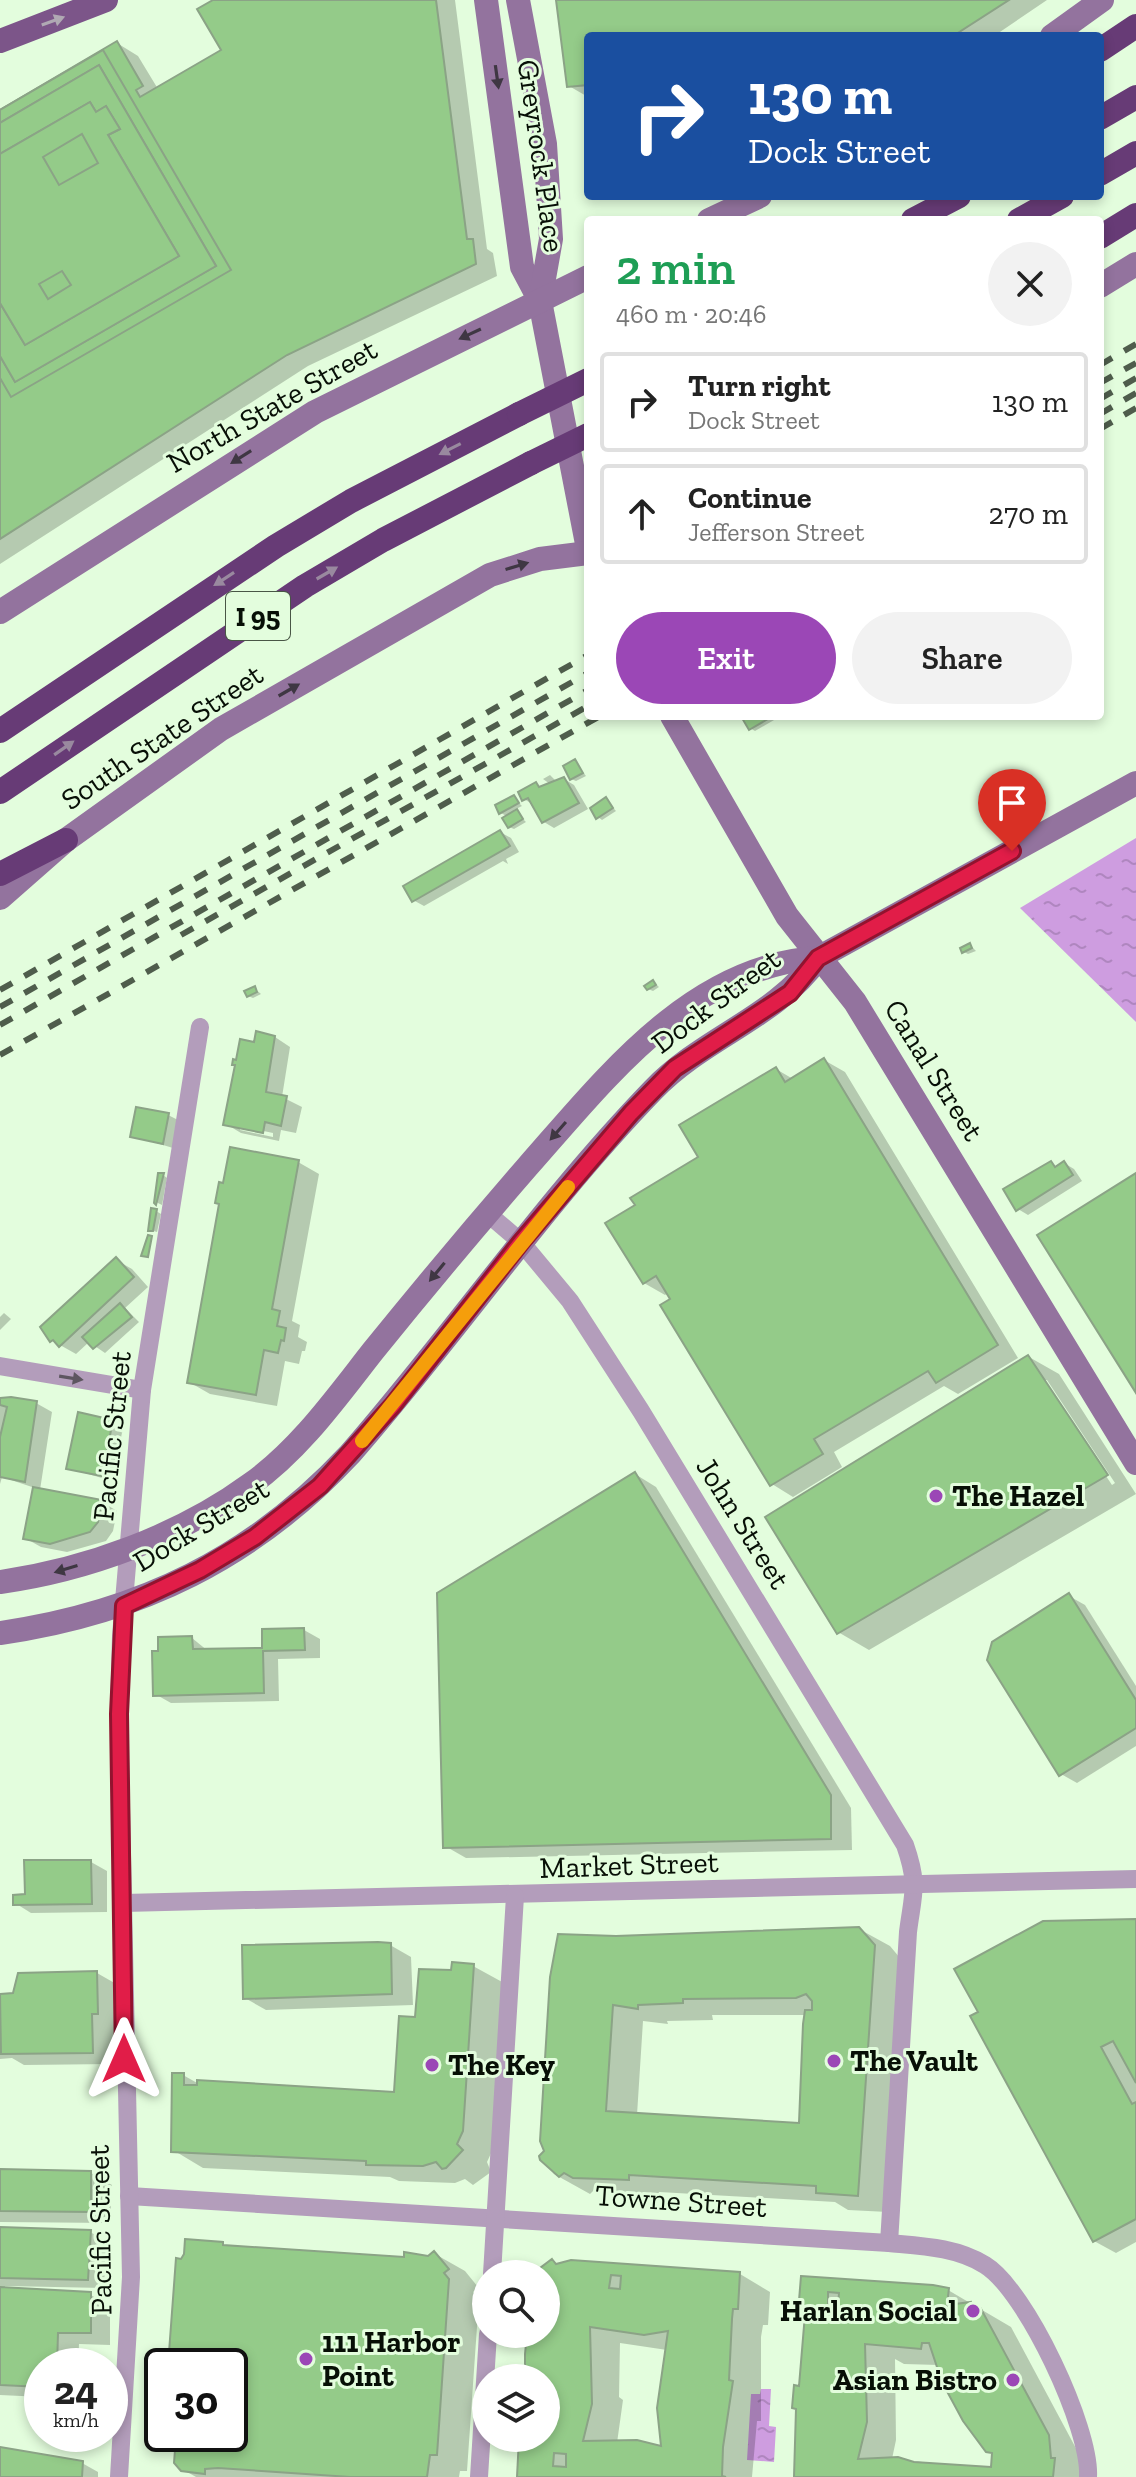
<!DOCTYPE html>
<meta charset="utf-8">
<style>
body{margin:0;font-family:"Zilla Slab",serif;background:#f2f2f2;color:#222;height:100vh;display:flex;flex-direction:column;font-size:30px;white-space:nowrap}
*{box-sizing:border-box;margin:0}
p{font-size:26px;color:#767676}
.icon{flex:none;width:44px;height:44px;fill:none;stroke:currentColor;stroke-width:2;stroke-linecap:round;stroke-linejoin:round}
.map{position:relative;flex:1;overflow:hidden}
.side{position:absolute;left:584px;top:216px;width:520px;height:504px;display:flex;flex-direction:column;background:#fff;border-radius:8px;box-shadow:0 4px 12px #0003}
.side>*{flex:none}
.hud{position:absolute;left:584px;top:32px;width:520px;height:168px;border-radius:8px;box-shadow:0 4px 12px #0003;background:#1a4fa0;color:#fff;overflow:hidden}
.fabs{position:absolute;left:472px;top:2260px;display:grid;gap:16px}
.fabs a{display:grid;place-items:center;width:88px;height:88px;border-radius:50%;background:#fff;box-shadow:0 4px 12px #0003;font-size:40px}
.speed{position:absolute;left:24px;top:2348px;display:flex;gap:16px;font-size:40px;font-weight:700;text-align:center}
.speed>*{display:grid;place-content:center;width:104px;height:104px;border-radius:50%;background:#fff;box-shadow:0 4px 12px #0003;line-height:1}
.speed small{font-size:20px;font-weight:400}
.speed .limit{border:4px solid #111;border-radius:12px;background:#fff;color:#111}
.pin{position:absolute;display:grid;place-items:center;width:68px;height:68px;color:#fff;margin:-82px -34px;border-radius:50% 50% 50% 0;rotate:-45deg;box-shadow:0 0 8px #0007}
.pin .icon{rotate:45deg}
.me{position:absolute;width:88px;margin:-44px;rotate:0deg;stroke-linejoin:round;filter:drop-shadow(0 0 6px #0008)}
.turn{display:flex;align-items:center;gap:28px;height:168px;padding:0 32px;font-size:36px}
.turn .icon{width:104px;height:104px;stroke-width:2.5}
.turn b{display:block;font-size:56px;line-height:68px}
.round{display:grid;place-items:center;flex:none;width:84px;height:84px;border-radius:42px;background:#f2f2f2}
.headline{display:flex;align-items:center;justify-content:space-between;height:136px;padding:0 32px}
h1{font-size:48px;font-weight:600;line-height:60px;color:#1e9e55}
.primary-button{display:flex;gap:16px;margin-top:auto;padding:16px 32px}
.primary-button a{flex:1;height:92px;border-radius:48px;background:#9b47b6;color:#fff;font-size:32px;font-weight:600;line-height:92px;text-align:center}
.primary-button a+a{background:#f2f2f2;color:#222}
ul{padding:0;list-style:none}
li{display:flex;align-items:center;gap:24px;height:100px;margin:0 16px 12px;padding:0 16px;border:4px solid #e0e0e0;border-radius:8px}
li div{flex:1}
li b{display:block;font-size:30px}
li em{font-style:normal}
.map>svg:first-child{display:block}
.water{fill:url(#water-ripples)}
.shadow{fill:#0003;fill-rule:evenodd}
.building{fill:#94cb89;stroke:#8ba386;stroke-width:2;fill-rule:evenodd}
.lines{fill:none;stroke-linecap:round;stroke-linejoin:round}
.street{stroke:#b39dbb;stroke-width:18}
.secondary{stroke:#93739e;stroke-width:24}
.primary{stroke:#7c5589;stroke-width:24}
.highway{stroke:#673b76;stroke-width:24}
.rail{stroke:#4f5d4c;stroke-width:6;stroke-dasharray:14 14;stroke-linecap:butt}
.highway-bridge{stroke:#673b76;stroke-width:24}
.oneway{fill:#b0a9b3}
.oneway2{fill:#3f3743}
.oneway3{fill:#99899f}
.oneway4{fill:#5d5660}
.route-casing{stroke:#92132f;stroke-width:20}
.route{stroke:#e11d48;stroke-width:14}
.slow{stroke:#f59e0b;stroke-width:14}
.poi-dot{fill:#9b47b6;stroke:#e3fddd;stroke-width:3}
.labels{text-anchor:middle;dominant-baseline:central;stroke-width:6;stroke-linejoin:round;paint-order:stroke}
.shield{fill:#e3fddd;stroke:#495646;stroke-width:2}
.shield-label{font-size:28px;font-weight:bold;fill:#070f06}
.street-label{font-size:30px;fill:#070f06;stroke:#e3fddd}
.poi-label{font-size:30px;font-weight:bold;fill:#070f06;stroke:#e3fddd;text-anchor:start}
</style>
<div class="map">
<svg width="1136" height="2477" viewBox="0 0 1136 2477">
<defs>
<pattern id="water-ripples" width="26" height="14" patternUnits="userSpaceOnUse" patternTransform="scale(2)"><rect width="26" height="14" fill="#ce9de0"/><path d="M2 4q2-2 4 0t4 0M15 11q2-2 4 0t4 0" fill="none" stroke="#af86bf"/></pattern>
</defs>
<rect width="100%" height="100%" fill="#e3fddd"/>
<g class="water">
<path d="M1136,838V1022L1020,908Z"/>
<path d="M761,2389H771L769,2426L776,2427L774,2462L747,2460L751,2394H760Z"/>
</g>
<g class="shadow">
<path d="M217,0H455L487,249L493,253L497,276L308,366L0,564V112L117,43L138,56L158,89L224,50Z"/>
<path d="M558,0H1047L994,36H588V97L569,86Z"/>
<path d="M750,716H781L755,731L750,728Z"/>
<path d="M575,762L586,776L576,781L571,779Z"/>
<path d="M550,775L557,782L564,779L574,785L588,809L554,828L544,822L534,805L524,799L536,784L542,788L550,784L543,779Z"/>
<path d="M513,797L522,806L514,810L526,822L514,829L509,827L508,817L501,813Z"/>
<path d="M606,800L616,811L602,820L598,817Z"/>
<path d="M500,832L511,838L519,852L506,859L508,864L503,861L424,906L413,900Z"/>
<path d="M970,945L976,951L968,954L964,952Z"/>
<path d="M653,982L659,987L653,991L648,989Z"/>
<path d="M254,988L261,994L253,998L248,996Z"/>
<path d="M275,1037L290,1047L282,1097L302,1107L296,1133L281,1130L279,1141L241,1133L226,1124L255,1044ZM240,1126L273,1133V1137L240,1130Z"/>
<path d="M824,1060L845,1072L1018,1358L958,1394L944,1386L834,1452L842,1467L793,1497L772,1484L668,1293L665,1295L644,1283L638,1205L701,1158L776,1069L793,1079Z"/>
<path d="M168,1115L178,1120L173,1148L133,1136Z"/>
<path d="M298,1162L319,1174L292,1321L300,1325L298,1337L307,1342L305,1351H302L299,1364L285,1361L277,1406L210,1394L189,1382Z"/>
<path d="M1064,1163L1074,1169L1082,1181L1028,1215L1018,1209L1051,1164L1057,1167Z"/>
<path d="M163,1175L167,1178L162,1205L156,1202Z"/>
<path d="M156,1211L161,1214L157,1232L150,1230Z"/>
<path d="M116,1260L132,1269L148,1287L125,1308L139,1322L105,1353L89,1342L76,1354L60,1345Z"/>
<path d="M4,1313L11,1319L0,1330V1317Z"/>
<path d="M1029,1357L1059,1374L1136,1494L869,1650L838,1632ZM1042,1380H1047L1115,1483L1112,1485Z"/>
<path d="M0,1399L36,1403L52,1412L40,1490L102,1502L117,1511L113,1531L106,1541L67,1552L41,1547L25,1538L35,1488L2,1477L0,1484Z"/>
<path d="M113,1422L123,1428L112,1481L68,1468Z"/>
<path d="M635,1474L656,1487L851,1808L852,1850L466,1858L445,1846Z"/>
<path d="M1069,1596L1085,1605L1136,1686V1746L1077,1783L1061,1774Z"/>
<path d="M304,1630L320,1639V1658L278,1659L279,1701L171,1703L155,1694L160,1653L192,1638L208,1651L264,1650Z"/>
<path d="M91,1862L107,1871V1912L31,1913L15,1903Z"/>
<path d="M1136,1921V2242L1116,2253L1094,2241L973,2017Z"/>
<path d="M859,1929L890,1946L905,1964L888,2212L848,2210L835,2202L659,2192V2196H636L605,2194L595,2189L590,2194L554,2174L542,2156L547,2151L616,1938ZM712,2015H807L801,2125L637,2115L643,2021L668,2024L667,2021L713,2020Z"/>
<path d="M390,1945L411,1957L413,2005L266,2010L245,1998Z"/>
<path d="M473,1966L504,1983L493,2149L487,2162L491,2172L473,2185L465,2179L455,2183L399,2181L390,2177L203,2168L173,2150L183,2075L199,2084L396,2095L417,2019L453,1972Z"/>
<path d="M97,1973L118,1985L113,2064L24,2065L12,2058L0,2059V1996L14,1995Z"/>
<path d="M0,2171L91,2173L112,2185L110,2223L0,2222Z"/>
<path d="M0,2229L90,2232L106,2241L104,2288L5,2286V2290L89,2294L110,2306V2345L79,2344L78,2366H42V2397L0,2395Z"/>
<path d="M222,2244L230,2248L429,2258L435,2254L465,2271L478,2287L473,2292L479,2298L467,2471H460L459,2477H196L182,2469L178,2442L166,2434H230V2366H171Z"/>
<path d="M559,2266L740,2274L770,2292L768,2325H763L761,2337V2421H757L752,2477H519L521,2438H546V2378H525L528,2334H546V2274H535ZM620,2343L667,2350L663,2449L617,2443L623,2400L619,2397Z"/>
<path d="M803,2278L948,2290L1011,2327L1079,2454L1083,2477H796L807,2316L800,2312ZM895,2359L904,2364L938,2365L988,2451L994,2455L993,2469L892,2459L896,2440Z"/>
<path d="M0,2449L82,2463L98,2472V2477H0Z"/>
</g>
<g class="building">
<path d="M213,0H436L467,239H473L476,264L287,355L0,539V110L117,41L143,86L136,90L140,97L221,50L197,9Z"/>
<path d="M556,0H1009L953,36H588V85L567,87Z"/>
<path d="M103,50L231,270L11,397L0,378V356L15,382L216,266L99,65L0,123V110Z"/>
<path d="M99,65L216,266L15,382L0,356V303L25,345L179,256L108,135L120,129L106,106L96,112L90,102L0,154V123Z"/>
<path d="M90,102L96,112L106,106L120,129L108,135L179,256L25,345L0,303V154ZM82,134L98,163L59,185L43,157ZM62,271L71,285L48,299L39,284Z"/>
<path d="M746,716H773L749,730L742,718Z"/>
<path d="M575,759L583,773L570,780L563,766Z"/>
<path d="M564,777L579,803L542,823L528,798L522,801L518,792L536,782L539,787Z"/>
<path d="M514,795L519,803L499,814L495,805Z"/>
<path d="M606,797L613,808L596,819L590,808Z"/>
<path d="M517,809L523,819L508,828L502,818Z"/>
<path d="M500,830L510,846L412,902L403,886Z"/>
<path d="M970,943L972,948L962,953L960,948Z"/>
<path d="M653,980L656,985L647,990L644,986Z"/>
<path d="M255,986L257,992L247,997L244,991Z"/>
<path d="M256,1031L275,1036L266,1092L287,1096L281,1126L265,1122L263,1133L223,1125L235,1065H232L233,1059L236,1060L240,1039L254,1042Z"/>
<path d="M824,1058L998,1345L936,1383L928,1371L814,1439L823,1454L770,1486L660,1305L670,1299L656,1276L643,1284L605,1223L635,1205L630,1198L698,1157L679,1125L776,1067L785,1082Z"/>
<path d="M136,1107L169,1113L163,1144L130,1137Z"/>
<path d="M230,1147L299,1160L272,1309L280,1311L277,1326L286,1328L284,1341L281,1340L278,1353L264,1350L256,1395L187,1383L219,1204L215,1203L219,1182L223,1183Z"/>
<path d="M1051,1161L1055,1167L1064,1161L1073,1175L1016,1211L1003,1189Z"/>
<path d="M158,1173H164L156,1205L154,1203Z"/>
<path d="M1136,1173V1393L1037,1235Z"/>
<path d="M151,1208L157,1209L153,1231H148Z"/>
<path d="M148,1235L152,1236L148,1257L141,1256Z"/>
<path d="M116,1257L134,1277L59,1347L53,1340L50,1342L40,1327Z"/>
<path d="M120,1303L132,1317L93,1349L82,1337Z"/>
<path d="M1028,1355L1108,1475L837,1634L765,1517Z"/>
<path d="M11,1397L37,1401L25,1482L0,1477V1437L7,1407L0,1405V1398Z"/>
<path d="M78,1412L113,1420L102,1476L66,1469Z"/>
<path d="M635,1472L831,1795V1839L443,1848L437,1593Z"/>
<path d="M33,1487L102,1500L98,1522L90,1532L50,1544L23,1539Z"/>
<path d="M1069,1593L1136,1700V1728L1059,1776L987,1660L992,1642Z"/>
<path d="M304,1628L305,1650L263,1651L264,1693L153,1696L152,1651H158V1637L192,1636L193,1649L262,1648V1629Z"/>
<path d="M24,1860H91L92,1904L13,1905V1895L25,1894Z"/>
<path d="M1136,1919V2083L1113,2041L1101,2047L1132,2104L1136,2102V2219L1093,2242L970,2016L978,2012L954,1969L1043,1921Z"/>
<path d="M859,1927L875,1945L858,2196L816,2193V2186L629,2175V2180L604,2179L573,2178L564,2173L559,2177L540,2160L539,2156L544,2151L540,2141L550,1977L558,1934L616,1936ZM806,1994L812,2001V2010H805L803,2024L799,2123L606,2111L613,2005L638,2009V2005L683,2003V1999L796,1998Z"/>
<path d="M378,1942L391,1943L392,1994L243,1999L242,1945Z"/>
<path d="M452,1962L474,1964L463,2131L457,2144L463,2150L446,2168L442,2169L436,2162L423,2166L366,2165V2161L171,2152L172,2073H184V2085H197V2080L394,2092L399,2016L415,2017L419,1969L451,1970Z"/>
<path d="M97,1971L98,2014H92L93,2053L1,2054L0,1994L13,1993L18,1973Z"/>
<path d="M0,2169L91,2171V2212L0,2211Z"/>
<path d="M0,2227L91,2230L88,2280L0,2278Z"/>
<path d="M185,2239L223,2242V2245L404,2257V2252L428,2256L434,2251L449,2269L444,2273L449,2279L437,2455H430L427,2477H350L218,2468L205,2469V2474L181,2471L174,2463L176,2437L164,2434H230V2366H168L176,2258L181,2259L184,2254Z"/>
<path d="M552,2259L556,2264L571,2260L740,2272L738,2309H733L732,2319L729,2380L733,2381L723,2447L722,2476L726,2477H517L519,2438H546V2378H525V2354L527,2334H546V2274H532ZM611,2275L621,2276L620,2289L609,2288ZM590,2327L644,2335L668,2331L657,2408L661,2446L637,2440L583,2441L592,2404ZM554,2453L566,2454V2467L553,2466Z"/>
<path d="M801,2276L933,2285L949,2288L947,2305L971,2302V2306L980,2307L1049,2435L1051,2458H1055L1053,2477H794L796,2409L792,2408L794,2385L799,2386L805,2314L798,2313ZM828,2292L839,2293L838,2306H828ZM922,2343H929L942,2382L963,2421L986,2452L992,2453L991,2467L914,2462L898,2457L858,2459L867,2422L865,2344L921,2349Z"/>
<path d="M0,2287L91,2292V2333H58L57,2366H42V2387L0,2385Z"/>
<path d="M0,2447L83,2461L82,2477H0Z"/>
</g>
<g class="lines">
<g class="street">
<path d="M487,1213L521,1242L570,1301L641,1411L905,1845C919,1885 913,1893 908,1932L889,2243"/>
<path d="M0,1366L142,1390"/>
<path d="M124,1903L1136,1879"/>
<path d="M129,2196L889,2243C921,2246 956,2247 985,2265C1026,2290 1091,2429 1088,2477"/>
<path d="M492,2274L515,1896"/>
<path d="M119,2477L131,2277L119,1714L121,1636L142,1390L200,1027"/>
<path d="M479,2477L488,2334"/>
</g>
<g class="secondary">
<path d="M486,0L522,267L540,301L588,549"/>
<path d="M518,0L545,144L551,239L540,301"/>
<path d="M1052,36L1102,0"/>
<path d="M709,220L760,196"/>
<path d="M1100,286L1136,264"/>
<path d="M0,612L315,412L588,277"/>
<path d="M672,716L787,916L855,1002L1136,1463"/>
<path d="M0,898L66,840L221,729L490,575L540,559L588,553"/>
<path d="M0,1582C86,1570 180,1536 251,1484C300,1449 336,1398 373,1351C424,1288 475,1227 528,1166C605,1079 692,965 818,958"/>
<path d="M0,1633C140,1613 253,1558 350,1454C454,1335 543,1204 653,1090C705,1036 776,1018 818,958L1136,783"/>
</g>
<path class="primary" d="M0,41L106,0"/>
<g class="highway">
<path d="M1100,50L1136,26"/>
<path d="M1100,118L1136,97"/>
<path d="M1100,174L1136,153"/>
<path d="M913,220L959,196"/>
<path d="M1019,220L1062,196"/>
<path d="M1100,237L1136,215"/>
<path d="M0,731L276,546L351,501L519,414"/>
<path d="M0,792L305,586L383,540L531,463"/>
<path d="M0,874L66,840"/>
</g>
<g class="rail">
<path d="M1100,365L1136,344"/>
<path d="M1100,383L1136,363"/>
<path d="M1100,399L1136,378"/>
<path d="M1100,414L1136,393"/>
<path d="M1100,429L1136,408"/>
<path d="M181,935L588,706"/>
<path d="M0,990L588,655"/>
<path d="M0,1007L588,673"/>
<path d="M0,1025L588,690"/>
<path d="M0,1055L600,716"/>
</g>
<g class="highway-bridge">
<path d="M519,414L588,380"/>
<path d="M531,463L588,435"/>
</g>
</g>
<defs><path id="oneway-solid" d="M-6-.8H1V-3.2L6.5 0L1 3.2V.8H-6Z" transform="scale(2)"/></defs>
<use class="oneway" href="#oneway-solid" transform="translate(53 21) rotate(-20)"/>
<g class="oneway2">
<use href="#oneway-solid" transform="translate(497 77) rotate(82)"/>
<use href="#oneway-solid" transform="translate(470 334) rotate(155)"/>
<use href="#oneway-solid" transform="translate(241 457) rotate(148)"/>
<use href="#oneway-solid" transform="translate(517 566) rotate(-17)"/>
<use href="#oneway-solid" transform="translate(289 690) rotate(-30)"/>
<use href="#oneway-solid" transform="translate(558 1131) rotate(131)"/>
<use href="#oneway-solid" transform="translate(437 1272) rotate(129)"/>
<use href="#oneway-solid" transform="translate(66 1569) rotate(163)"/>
</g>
<g class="oneway3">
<use href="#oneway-solid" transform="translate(450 449) rotate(153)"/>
<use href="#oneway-solid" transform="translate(327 573) rotate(-30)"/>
<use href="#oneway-solid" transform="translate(224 579) rotate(147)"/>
<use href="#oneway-solid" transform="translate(64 748) rotate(-35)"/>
</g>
<use class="oneway4" href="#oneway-solid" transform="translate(71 1378) rotate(9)"/>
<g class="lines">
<g class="route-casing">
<path id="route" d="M124,2059L119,1714L124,1606L200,1570L255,1537L320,1486L393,1405L521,1242L631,1113L675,1068L790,993L818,958L1012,851"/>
</g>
<use href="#route" class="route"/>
<path class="slow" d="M362,1441L568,1187"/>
</g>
<g class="poi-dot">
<circle cx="936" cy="1496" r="8"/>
<circle cx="834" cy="2061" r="8"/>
<circle cx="432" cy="2065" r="8"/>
<circle cx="973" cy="2311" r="8"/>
<circle cx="306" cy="2359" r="8"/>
<circle cx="1013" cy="2380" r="8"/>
</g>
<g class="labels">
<rect class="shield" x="226" y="592" width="64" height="48" rx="6"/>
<g class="shield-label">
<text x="258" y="616">I 95</text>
</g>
<g class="street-label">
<text transform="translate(541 156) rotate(82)">Greyrock Place</text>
<text transform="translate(272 406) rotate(-30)">North State Street</text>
<text transform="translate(162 737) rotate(-34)">South State Street</text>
<text transform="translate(716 1001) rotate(-37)">Dock Street</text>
<text transform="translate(934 1070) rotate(58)">Canal Street</text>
<text transform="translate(112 1436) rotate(-84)">Pacific Street</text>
<text transform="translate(743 1523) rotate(58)">John Street</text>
<text transform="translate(201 1525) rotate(-31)">Dock Street</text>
<text transform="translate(629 1865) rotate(-2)">Market Street</text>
<text transform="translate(681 2201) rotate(4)">Towne Street</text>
<text transform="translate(100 2230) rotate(-91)">Pacific Street</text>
</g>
<g class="poi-label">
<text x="952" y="1496">The Hazel</text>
<text x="850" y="2061">The Vault</text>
<text x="448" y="2065">The Key</text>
<text x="957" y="2311" text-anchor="end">Harlan Social</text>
<text x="322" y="2342">111 Harbor<tspan x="322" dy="34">Point</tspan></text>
<text x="997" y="2380" text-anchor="end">Asian Bistro</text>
</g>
</g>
</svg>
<div class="fabs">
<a><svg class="icon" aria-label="search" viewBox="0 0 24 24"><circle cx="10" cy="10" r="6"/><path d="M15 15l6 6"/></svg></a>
<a><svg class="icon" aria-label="layers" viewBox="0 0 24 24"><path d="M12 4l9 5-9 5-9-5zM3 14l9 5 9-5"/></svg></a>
</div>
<div class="speed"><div>24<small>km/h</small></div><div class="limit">30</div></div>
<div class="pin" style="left:1012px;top:851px;background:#d93025"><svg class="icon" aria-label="arrive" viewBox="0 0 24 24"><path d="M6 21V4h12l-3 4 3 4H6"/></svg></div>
<svg class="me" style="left:124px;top:2059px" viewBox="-20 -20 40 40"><path d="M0-17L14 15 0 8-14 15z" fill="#e11d48" stroke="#fff" stroke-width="4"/></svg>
<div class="hud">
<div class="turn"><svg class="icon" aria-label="right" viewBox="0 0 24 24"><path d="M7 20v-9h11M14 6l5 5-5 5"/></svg><div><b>130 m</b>Dock Street</div></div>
</div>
<section class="side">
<div class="headline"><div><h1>2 min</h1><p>460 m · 20:46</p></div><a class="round"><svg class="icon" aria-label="close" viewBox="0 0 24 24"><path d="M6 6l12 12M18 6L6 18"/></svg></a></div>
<ul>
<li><svg class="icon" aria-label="right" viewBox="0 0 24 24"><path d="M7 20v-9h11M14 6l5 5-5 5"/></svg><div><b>Turn right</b><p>Dock Street</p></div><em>130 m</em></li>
<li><svg class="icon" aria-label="ahead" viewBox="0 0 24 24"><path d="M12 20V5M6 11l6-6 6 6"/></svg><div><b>Continue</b><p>Jefferson Street</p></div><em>270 m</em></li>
</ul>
<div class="primary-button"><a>Exit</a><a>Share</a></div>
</section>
</div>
